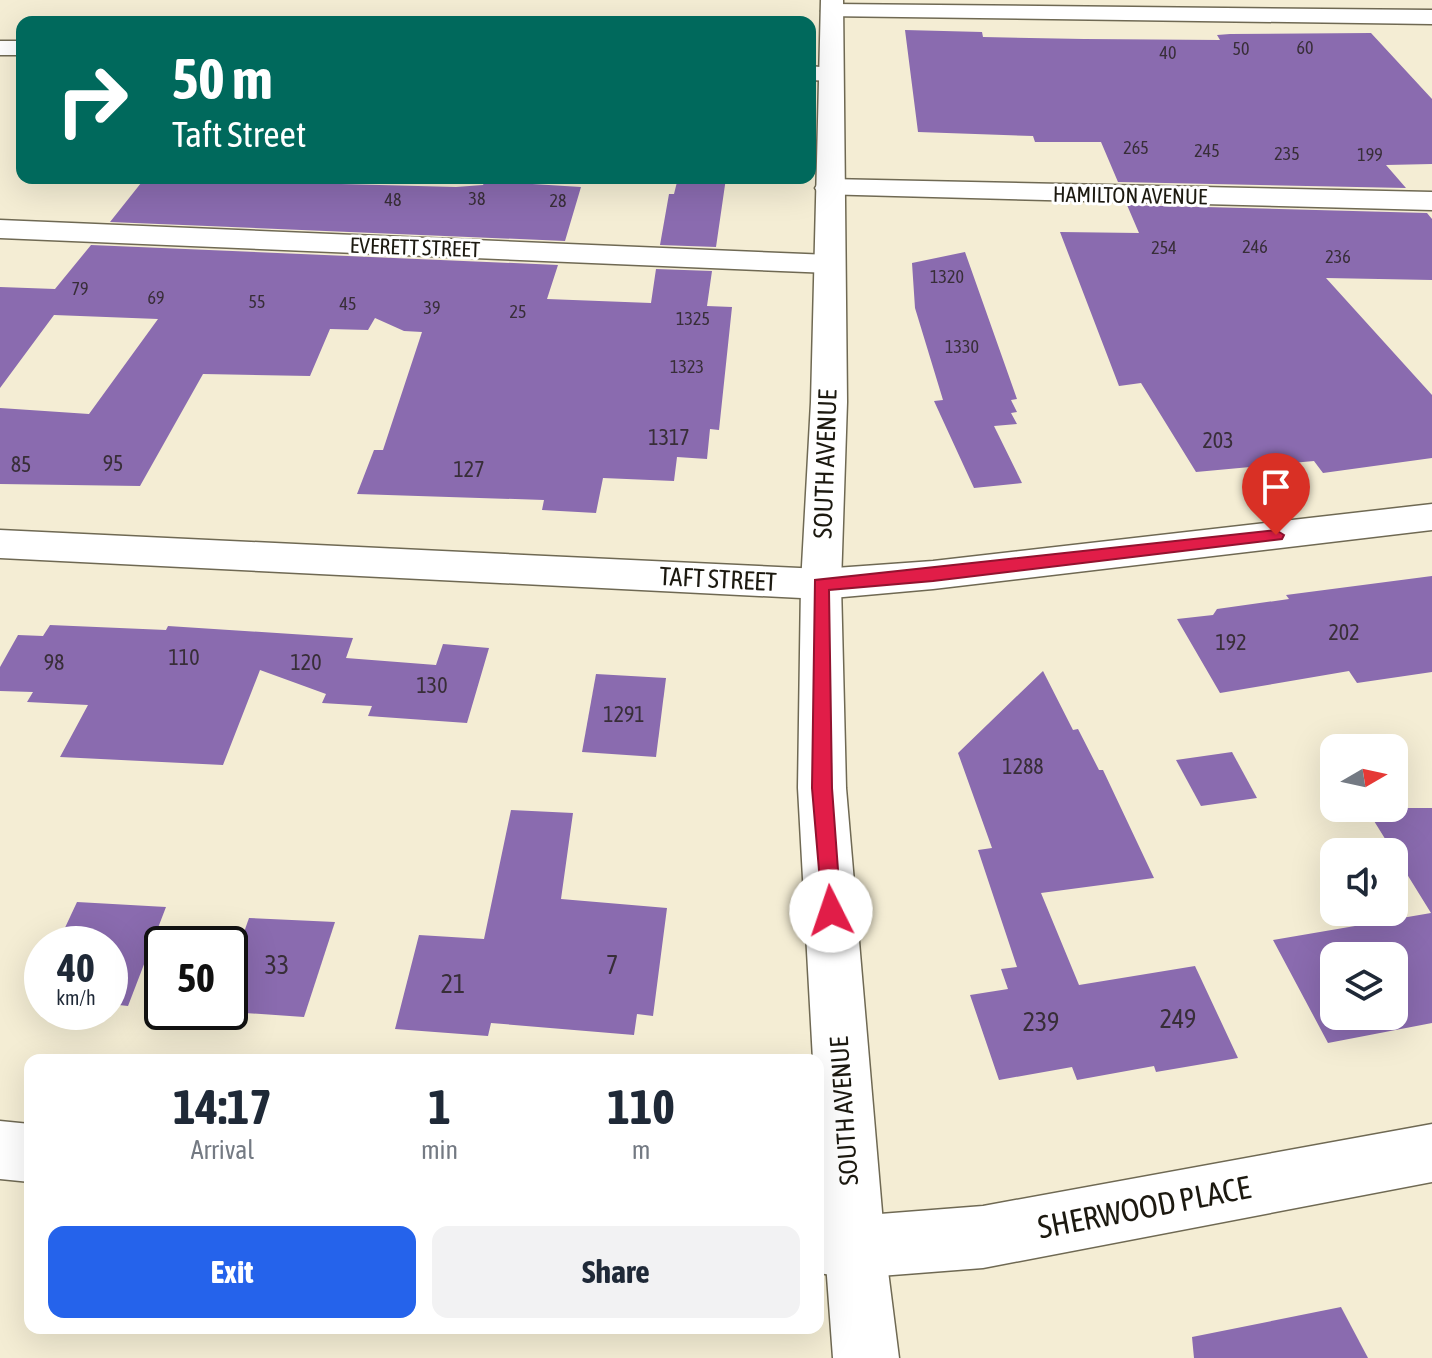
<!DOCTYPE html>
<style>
body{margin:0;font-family:"Asap Condensed",sans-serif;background:#f2f2f3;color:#1f2937;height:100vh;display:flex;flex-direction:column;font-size:30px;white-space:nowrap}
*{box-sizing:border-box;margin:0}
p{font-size:26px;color:#747a83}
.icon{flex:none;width:44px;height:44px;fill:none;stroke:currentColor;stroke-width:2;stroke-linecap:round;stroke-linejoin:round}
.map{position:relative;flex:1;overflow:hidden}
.sheet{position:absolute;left:24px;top:1054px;width:800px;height:280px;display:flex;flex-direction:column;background:#fff;border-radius:16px;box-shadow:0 8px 32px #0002}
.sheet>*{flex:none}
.top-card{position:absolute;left:16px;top:16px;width:800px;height:168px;border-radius:16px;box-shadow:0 8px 32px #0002;background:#00695c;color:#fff;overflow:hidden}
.needle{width:52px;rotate:81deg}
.controls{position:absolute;left:1320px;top:734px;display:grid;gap:16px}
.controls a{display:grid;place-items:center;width:88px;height:88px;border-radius:16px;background:#fff;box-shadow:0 8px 32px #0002;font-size:40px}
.speed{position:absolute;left:24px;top:926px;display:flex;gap:16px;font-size:40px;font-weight:700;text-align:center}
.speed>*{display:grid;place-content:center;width:104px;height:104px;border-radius:50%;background:#fff;box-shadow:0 8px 32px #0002;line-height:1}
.speed small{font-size:20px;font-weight:400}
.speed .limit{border:4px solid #111;border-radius:12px;background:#fff;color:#111}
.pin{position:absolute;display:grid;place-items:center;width:68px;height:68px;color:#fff;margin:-82px -34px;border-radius:50% 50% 50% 0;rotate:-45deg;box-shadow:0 0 8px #0007}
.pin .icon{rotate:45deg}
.me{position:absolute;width:88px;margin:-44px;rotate:356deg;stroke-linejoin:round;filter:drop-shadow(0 0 6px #0008)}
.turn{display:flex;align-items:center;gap:28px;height:168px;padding:0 24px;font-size:36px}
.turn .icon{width:104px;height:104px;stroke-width:2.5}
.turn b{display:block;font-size:56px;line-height:68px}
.eta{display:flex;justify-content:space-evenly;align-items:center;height:136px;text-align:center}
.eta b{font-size:48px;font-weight:700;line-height:56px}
.cta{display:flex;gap:16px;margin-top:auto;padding:16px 24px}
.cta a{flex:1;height:92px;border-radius:16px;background:#2563eb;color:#fff;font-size:32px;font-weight:700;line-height:92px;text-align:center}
.cta a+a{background:#f2f2f3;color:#1f2937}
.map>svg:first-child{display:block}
.building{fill:#8a6baf;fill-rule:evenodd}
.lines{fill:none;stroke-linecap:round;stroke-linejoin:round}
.minor-casing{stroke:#6f6953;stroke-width:3}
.secondary-casing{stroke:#6f6953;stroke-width:3}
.minor{fill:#fff;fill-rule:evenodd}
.secondary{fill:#fff;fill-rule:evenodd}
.route{fill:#e11d48;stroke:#92132f;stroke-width:2}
.labels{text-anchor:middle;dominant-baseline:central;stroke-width:6;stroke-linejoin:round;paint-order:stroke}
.far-number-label{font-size:18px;fill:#382e38}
.far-street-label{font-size:22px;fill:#1c1910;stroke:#fff}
.number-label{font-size:22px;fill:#382e38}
.street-label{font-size:26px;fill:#1c1910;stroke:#fff}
.near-number-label{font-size:26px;fill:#382e38}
.near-street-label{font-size:32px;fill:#1c1910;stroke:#fff}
</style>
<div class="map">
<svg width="1432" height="1358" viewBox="0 0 1432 1358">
<rect width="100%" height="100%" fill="#f4edd4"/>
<g class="building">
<path d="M905,30L982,32L983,37L1084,39L1220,40L1217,35L1230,34L1371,33L1432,99V164L1386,165L1406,188L1118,182L1101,142H1035L1033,136L918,132Z"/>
<path d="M145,178H344L341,184L456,187L483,185L485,181L581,187L565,241L110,222Z"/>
<path d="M678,178H726L716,247L660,245L669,194H674Z"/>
<path d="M1127,205L1427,213L1432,219V280L1326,278L1432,395V458L1323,473L1314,461L1196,472L1141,383L1119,386L1060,232L1139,233Z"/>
<path d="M91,245L558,265L547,299L651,303L656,269L712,271L707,306L732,307L719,430L710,429L707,459L677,457L674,481L603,478L596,513L542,510L544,500L357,494L374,450H383L422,332L404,331L375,318L368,330L330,329L310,376L203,374L140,486L0,484V408L89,414L158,319L54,315L0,388V287L55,289Z"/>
<path d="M965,252L1017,399L1011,400L1017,412L1011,413L1017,424L994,426L1022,483L974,488L934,401L943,400L915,308L912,263Z"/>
<path d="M1432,576V672L1357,683L1349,671L1220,693L1177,619L1213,615L1217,609L1289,599L1286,595Z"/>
<path d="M50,625L166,630L168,626L353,638L346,658L436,665L443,644L489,648L467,723L368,716L372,706L322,703L326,694L260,670L223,765L60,757L88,705L27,702L33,692L0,691V667L18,635L43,636Z"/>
<path d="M1043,671L1073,730L1078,729L1099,770H1103L1154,878L1041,893L1079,985L1195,966L1238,1058L1156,1072L1154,1066L1077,1080L1072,1067L999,1080L970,995L1008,989L1001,969L1017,967L978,850L992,848L958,753Z"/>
<path d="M596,674L666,678L656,757L582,752Z"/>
<path d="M1232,752L1257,798L1201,806L1176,760Z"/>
<path d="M1366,808H1432V1023L1328,1043L1273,940L1431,913ZM1334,956H1394V1016H1334Z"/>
<path d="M511,810L573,813L561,899L667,908L653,1016L637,1014L634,1035L491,1023L488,1036L395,1029L419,935L484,939Z"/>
<path d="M77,902L166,907L128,1006L110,1004V944H62L63,932Z"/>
<path d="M249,918L335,922L304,1017L230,1012V972Z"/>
<path d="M1341,1307L1368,1358H1194L1192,1337Z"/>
</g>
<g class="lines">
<g class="minor-casing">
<g id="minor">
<path d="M832,4L1432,10V24L824,16L821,11L824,6Z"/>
<rect x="0" y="41" width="22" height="14"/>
<path d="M810,66L840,69L843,74L831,81L810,80Z"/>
<path d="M829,179L1432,192V210L819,194L815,188L819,182Z"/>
<path d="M0,220L830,255L841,257L845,264L841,271L830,273L0,238Z"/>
<path d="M1432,504V530L933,589L821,599L0,558V530L821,569L933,561Z"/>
<path d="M0,1121L30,1124V1182L0,1179Z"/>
<path d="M1432,1124V1182L983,1268L854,1278L818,1273V1211L854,1216L983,1206Z"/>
</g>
</g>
<g class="secondary-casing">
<path id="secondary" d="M821,0H843L847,402L841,584L846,788L885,1247L899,1358H833L818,1154V1060H813L798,788L801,584L811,402Z"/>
</g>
<use href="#minor" class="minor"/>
<use href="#secondary" class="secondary"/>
</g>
<path class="route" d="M1276,530L1284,535L1282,539L933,581L829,590L832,788L841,911L838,917H823L812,788L815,580Z"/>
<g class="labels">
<g class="far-number-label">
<text x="1305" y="47">60</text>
<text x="1241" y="48">50</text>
<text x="1168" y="52">40</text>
<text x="1136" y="147">265</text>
<text x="1207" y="150">245</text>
<text x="1287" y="153">235</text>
<text x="1370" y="154">199</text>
<text x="477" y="198">38</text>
<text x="393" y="199">48</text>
<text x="558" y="200">28</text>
<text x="1255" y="246">246</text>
<text x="1164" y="247">254</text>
<text x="1338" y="256">236</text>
<text x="947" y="276">1320</text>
<text x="80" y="288">79</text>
<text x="156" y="297">69</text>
<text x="257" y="301">55</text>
<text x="348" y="303">45</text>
<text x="432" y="307">39</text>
<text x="518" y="311">25</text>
<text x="693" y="318">1325</text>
<text x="962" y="346">1330</text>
<text x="687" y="366">1323</text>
</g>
<g class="far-street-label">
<text transform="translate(1130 195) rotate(1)">HAMILTON AVENUE</text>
<text transform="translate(415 247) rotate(2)">EVERETT STREET</text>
</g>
<g class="number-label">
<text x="669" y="437">1317</text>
<text x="1218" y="440">203</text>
<text x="113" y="463">95</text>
<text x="21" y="464">85</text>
<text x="469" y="469">127</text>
<text x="1344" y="632">202</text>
<text x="1231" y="642">192</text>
<text x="184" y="657">110</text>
<text x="54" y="662">98</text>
<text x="306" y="662">120</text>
<text x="432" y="685">130</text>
<text x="624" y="714">1291</text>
<text x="1023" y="766">1288</text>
</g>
<g class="street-label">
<text transform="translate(825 464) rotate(-88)">SOUTH AVENUE</text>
<text transform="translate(718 579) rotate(3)">TAFT STREET</text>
<text transform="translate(844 1111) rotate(-94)">SOUTH AVENUE</text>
</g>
<g class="near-number-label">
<text x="277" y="965">33</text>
<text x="612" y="965">7</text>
<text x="453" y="984">21</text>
<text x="1178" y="1019">249</text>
<text x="1041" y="1022">239</text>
</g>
<g class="near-street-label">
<text transform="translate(1144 1207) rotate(-11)">SHERWOOD PLACE</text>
</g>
</g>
</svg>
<div class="controls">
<a><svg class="needle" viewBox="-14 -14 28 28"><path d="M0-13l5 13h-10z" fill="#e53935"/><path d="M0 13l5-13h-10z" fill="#747a83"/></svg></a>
<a><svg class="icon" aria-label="sound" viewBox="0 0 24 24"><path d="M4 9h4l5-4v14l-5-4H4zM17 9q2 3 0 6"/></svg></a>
<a><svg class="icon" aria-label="layers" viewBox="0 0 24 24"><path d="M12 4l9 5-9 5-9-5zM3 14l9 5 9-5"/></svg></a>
</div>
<div class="speed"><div>40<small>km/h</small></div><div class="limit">50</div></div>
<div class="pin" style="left:1276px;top:535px;background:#d93025"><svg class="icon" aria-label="arrive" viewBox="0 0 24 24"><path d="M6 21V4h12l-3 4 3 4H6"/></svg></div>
<svg class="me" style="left:831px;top:911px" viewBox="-20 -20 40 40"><circle r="19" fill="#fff"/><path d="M0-13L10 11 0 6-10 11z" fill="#e11d48"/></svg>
<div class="top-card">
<div class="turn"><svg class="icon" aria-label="right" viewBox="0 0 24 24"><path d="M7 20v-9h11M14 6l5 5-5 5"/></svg><div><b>50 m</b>Taft Street</div></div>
</div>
<section class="sheet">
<div class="eta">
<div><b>14:17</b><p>Arrival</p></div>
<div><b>1</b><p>min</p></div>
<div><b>110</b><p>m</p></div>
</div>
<div class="cta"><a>Exit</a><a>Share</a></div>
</section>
</div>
